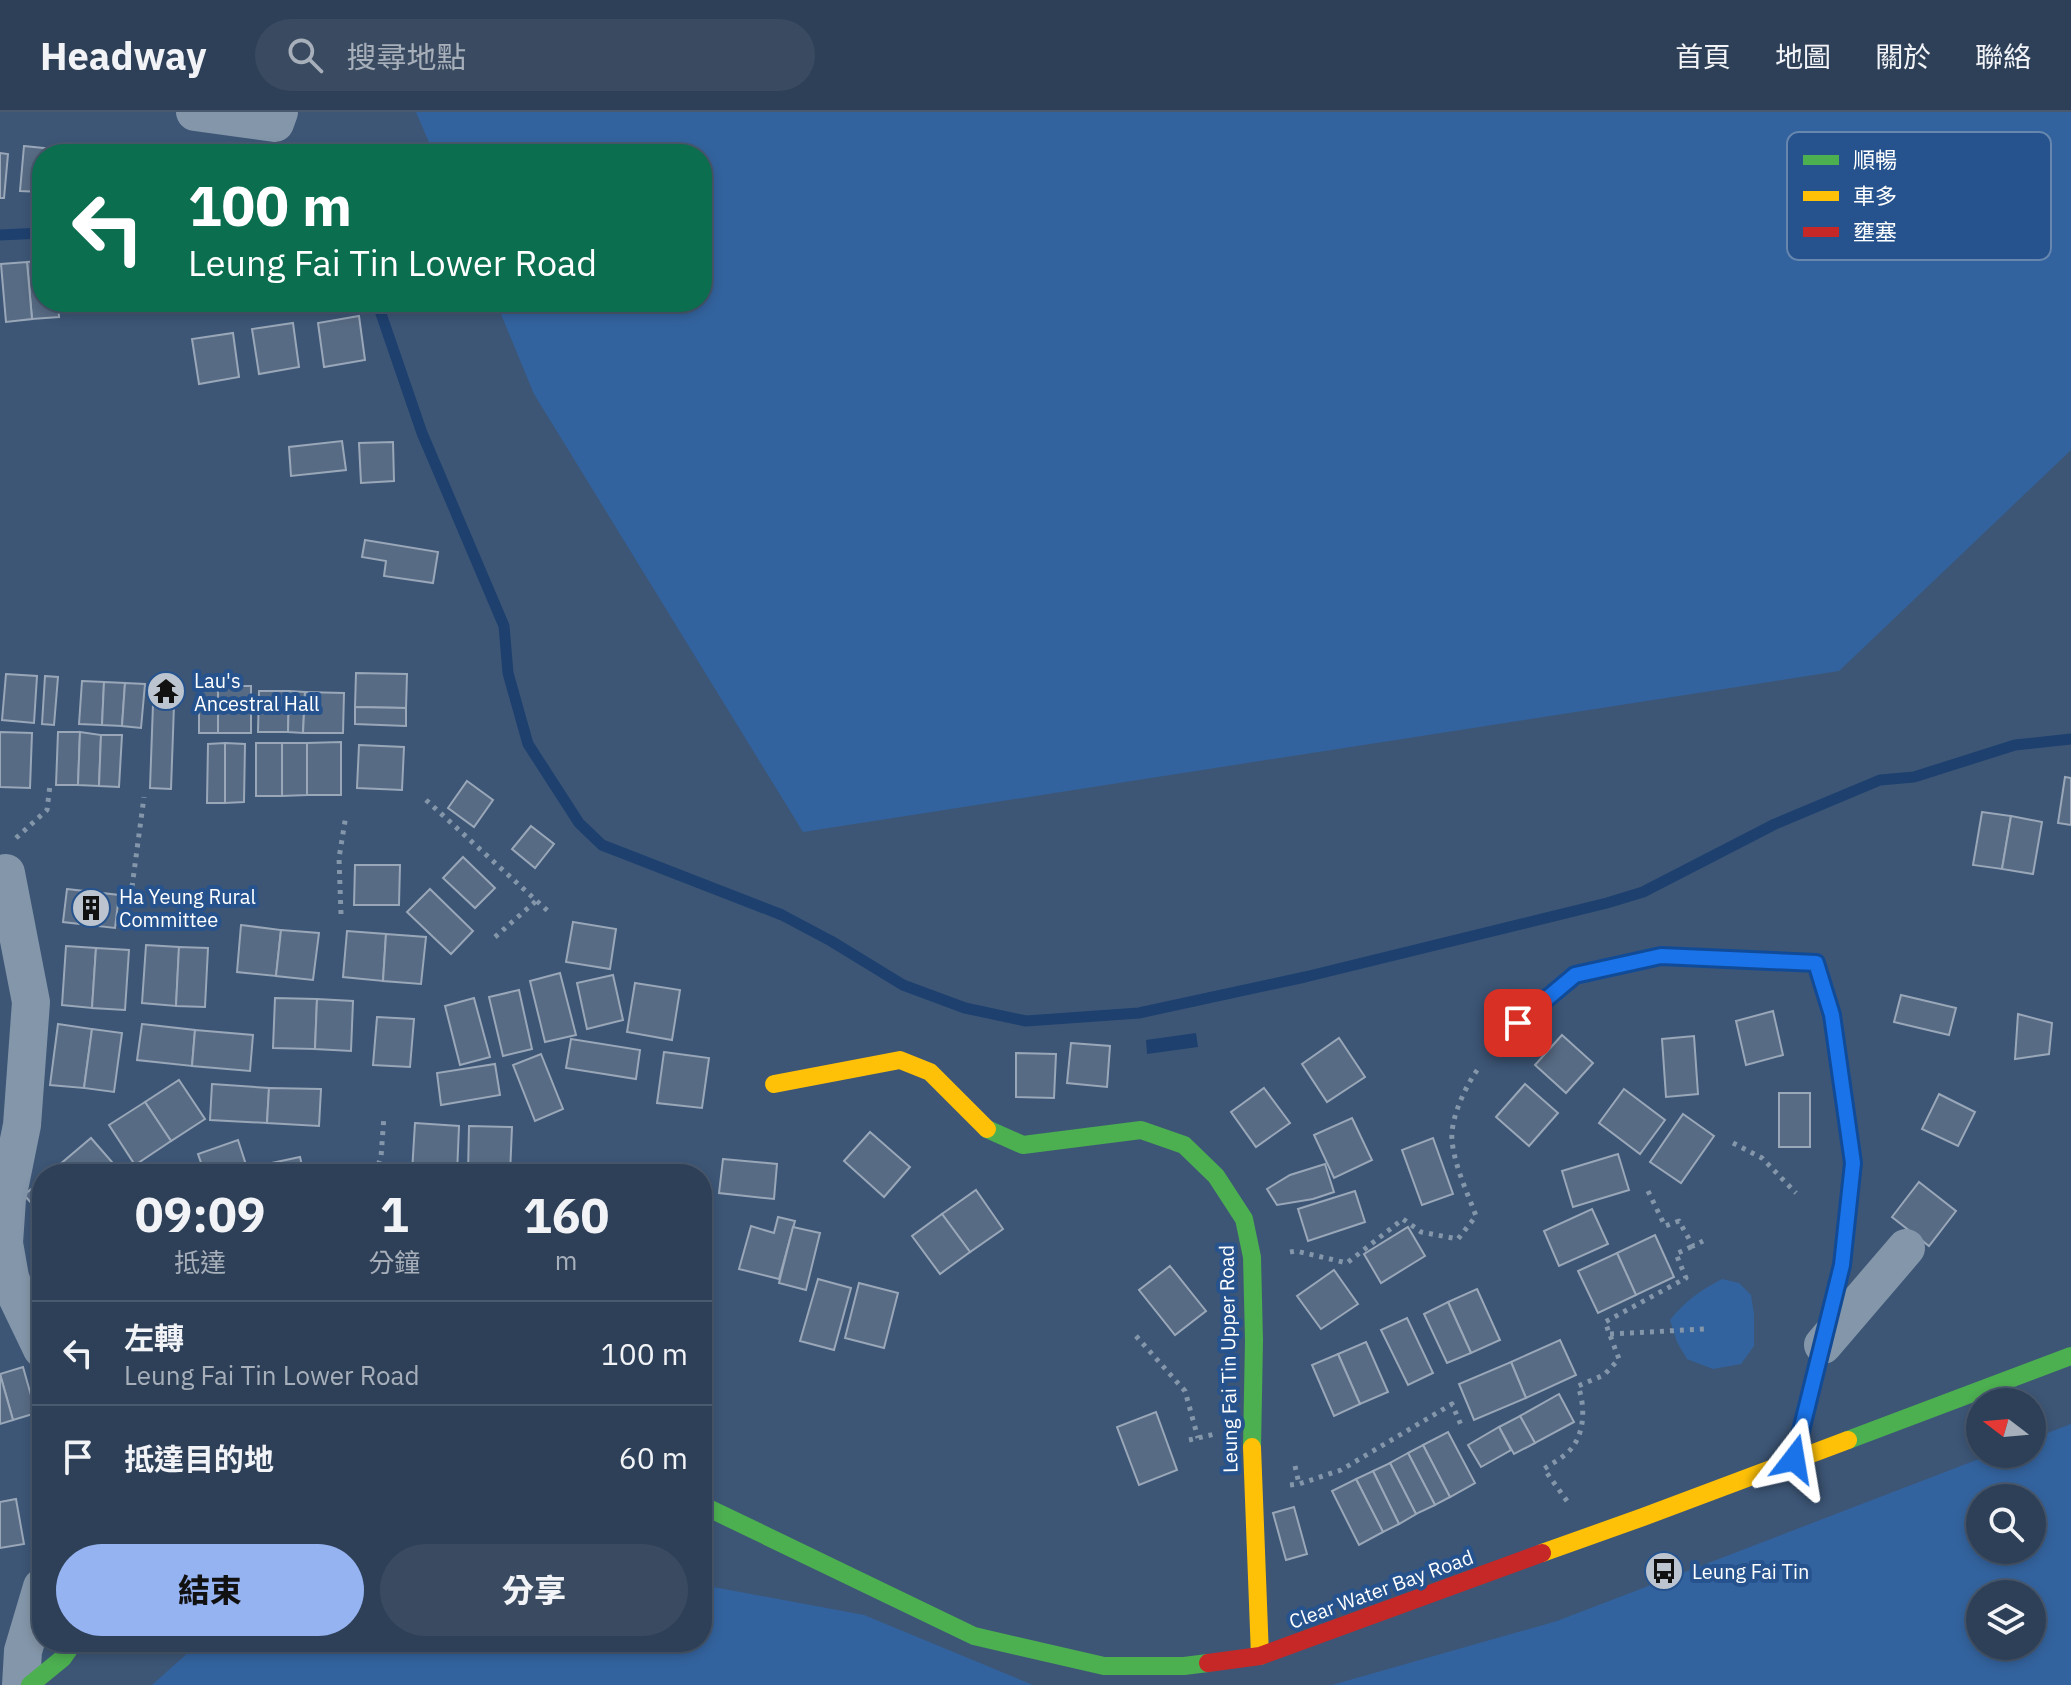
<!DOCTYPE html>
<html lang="zh-TW">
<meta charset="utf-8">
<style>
body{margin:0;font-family:"IBM Plex Sans","Noto Sans TC",sans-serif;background:#3a4b61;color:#f1f3f6;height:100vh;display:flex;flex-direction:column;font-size:30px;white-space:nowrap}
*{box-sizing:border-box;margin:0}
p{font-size:26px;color:#a7afba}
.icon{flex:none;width:44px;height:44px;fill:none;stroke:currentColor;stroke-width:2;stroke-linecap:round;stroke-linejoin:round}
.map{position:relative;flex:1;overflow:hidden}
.side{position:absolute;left:32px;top:1052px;width:680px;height:488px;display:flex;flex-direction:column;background:#2e4058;border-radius:32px;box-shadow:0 4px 12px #0003,0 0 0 2px #49596e}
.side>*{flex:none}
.top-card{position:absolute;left:32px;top:32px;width:680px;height:168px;border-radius:32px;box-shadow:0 4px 12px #0003,0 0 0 2px #49596e;background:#0b6e4f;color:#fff;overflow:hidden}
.needle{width:52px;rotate:286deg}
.tools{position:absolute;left:1966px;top:1276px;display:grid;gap:16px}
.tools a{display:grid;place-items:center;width:80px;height:80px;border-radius:50%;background:#2e4058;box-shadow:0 4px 12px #0003,0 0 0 2px #49596e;font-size:40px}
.pin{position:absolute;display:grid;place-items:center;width:68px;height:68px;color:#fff;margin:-34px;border-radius:16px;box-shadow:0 4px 12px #0006}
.me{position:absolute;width:88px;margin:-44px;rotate:14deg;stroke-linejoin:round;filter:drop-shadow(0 0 6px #0008)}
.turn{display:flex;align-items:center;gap:28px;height:168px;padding:0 24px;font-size:36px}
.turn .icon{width:104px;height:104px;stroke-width:2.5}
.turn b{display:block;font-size:56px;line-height:68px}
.eta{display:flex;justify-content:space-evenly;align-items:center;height:136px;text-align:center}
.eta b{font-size:48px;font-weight:800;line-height:56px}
.action{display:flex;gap:16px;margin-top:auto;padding:16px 24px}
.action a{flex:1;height:92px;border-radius:48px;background:#95b2f1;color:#111;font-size:32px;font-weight:800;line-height:92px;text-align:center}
.action a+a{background:#3a4b61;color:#f1f3f6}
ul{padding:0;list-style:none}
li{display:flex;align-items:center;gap:24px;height:104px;padding:0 24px;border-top:2px solid #49596e}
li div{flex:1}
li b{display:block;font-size:30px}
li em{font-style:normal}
header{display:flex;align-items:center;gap:48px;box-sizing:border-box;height:112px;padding:0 40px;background:#2e4058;border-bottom:2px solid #49596e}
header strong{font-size:38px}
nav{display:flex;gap:44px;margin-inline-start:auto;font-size:28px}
.search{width:560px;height:72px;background:#3a4b61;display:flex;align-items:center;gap:20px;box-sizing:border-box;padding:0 28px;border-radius:44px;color:#a7afba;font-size:30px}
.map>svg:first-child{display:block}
.green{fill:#33639e;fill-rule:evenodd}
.water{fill:#1e406e}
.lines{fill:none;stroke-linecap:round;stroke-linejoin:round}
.stream{stroke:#1e406e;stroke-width:11}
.building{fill:#576b84;stroke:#99a7b8;stroke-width:2}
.path{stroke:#8496a9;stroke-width:5;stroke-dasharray:4 6;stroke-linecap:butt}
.street{stroke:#8496a9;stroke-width:38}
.fast{stroke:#4caf50;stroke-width:18}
.slow{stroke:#ffc107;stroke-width:18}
.jam{stroke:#c62828;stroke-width:18}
.route-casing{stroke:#114b97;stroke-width:20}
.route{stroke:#1a73e8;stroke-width:14}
.labels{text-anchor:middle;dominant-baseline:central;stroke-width:8;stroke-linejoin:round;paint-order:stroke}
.poi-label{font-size:20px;fill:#fff;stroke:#26538d;text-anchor:start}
.street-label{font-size:20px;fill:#fff;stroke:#26538d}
.key{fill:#26538d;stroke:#6787af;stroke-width:2}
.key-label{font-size:22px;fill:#fff}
</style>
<header>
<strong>Headway</strong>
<div class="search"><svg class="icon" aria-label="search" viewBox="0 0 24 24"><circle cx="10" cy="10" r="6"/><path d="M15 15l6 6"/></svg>搜尋地點</div>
<nav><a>首頁</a><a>地圖</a><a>關於</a><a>聯絡</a></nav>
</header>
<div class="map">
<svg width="2071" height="1573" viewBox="0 0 2071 1573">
<rect width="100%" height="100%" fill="#3d5676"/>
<g class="green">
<path d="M416,0H2071V338L1839,559L803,720L534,282L496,190H702V42H434Z"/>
<path d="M1722,1167L1739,1171L1751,1183L1754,1202V1234L1741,1252L1713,1257L1687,1247L1677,1230L1670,1208C1685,1189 1701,1178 1722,1167Z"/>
<path d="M2071,1312V1573H1332L1557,1509L1992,1342H2032V1327ZM1980,1386H2032V1438H1980ZM1980,1482H2032V1534H1980Z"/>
<path d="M702,1473L864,1503L1033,1573H152L200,1530H702Z"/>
</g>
<path class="water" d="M1196,921L1198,935L1147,942L1146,928Z"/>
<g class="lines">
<g class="stream">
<path d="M0,123L42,121"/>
<path d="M377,190L422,321L504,514L508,561L528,632L579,711L602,733L782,803L831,829L903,873L965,896L1026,909L1139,901L1305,865L1607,791L1643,780L1775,712L1880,668L1914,665L2015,633L2071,627"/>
</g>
</g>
<g class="building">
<path d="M136,32L178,36L177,42H136Z"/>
<path d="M237,33L278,37L277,42H236Z"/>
<path d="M24,34L63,38V42H42V80L20,79Z"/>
<path d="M0,41L8,42L4,86H0Z"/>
<path d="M42,149V190H58L59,205L32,207L27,150Z"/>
<path d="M27,150L32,207L6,210L1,152Z"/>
<path d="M359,204L365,248L324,255L318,211Z"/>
<path d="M293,211L299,255L259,262L252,217Z"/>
<path d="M233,221L239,265L199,272L192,227Z"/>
<path d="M342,329L346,358L291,364L289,335Z"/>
<path d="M393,330L394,369L361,371L359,331Z"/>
<path d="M365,428L438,440L433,471L384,464L386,449L362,445Z"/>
<path d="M356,561L407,562L406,596L355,595Z"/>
<path d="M6,562L37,564L34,611L2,608Z"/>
<path d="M45,564L58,565L54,613L42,612Z"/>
<path d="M82,569L104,570L102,613L79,612Z"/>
<path d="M104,570L125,571L122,614L102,613Z"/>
<path d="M125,571L145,572L141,616L122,614Z"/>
<rect x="199" y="574" width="19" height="47"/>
<rect x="218" y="574" width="33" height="47"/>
<path d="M259,579H289L288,620H258Z"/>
<path d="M289,579L305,580L303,621L288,620Z"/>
<path d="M305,580L344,581L343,621H303Z"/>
<path d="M153,592L174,593L171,677L150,676Z"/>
<path d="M355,595L406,596V614L355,612Z"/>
<path d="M0,620L32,621L30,676L0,675Z"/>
<path d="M58,620H80L78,673H56Z"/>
<path d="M80,620L101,623L99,674L78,673Z"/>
<path d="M101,623H122L119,675L99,674Z"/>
<path d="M341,630V683H307V631Z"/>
<path d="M225,631V691H207L208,632Z"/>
<path d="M225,631L245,632L244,690L225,691Z"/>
<rect x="256" y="631" width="26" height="53"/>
<path d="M282,631H307V683L282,684Z"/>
<path d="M359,633L404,635L402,678L357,676Z"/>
<path d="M2065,665L2071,666V713L2058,711Z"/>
<path d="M467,669L493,688L474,715L448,696Z"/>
<path d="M1982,700L2011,704L2002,757L1973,753Z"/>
<path d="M2011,704L2042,710L2033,762L2002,757Z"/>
<path d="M531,714L554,732L535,756L512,737Z"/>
<path d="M463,745L495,776L475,796L443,766Z"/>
<path d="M355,753H400L399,793H354Z"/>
<path d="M67,777L119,783L115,816L63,810Z"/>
<path d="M430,777L473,819L451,842L407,800Z"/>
<path d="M573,810L616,817L610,857L566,850Z"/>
<path d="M241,813L281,818L276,864L237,860Z"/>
<path d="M281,818L319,821L313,868L276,864Z"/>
<path d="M347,819L386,822L383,869L343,865Z"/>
<path d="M386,822L426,825L421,872L383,869Z"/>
<path d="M146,833L179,835L176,894L142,891Z"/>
<path d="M66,834L96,836L92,896L62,893Z"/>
<path d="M179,835L208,836L205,895L176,894Z"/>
<path d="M96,836L129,838L125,898L92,896Z"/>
<path d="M560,861L576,923L545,930L530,869Z"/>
<path d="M613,863L623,908L587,917L577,871Z"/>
<path d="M635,871L680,878L672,928L627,920Z"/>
<path d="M519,878L532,937L503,944L489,885Z"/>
<path d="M1901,883L1956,896L1949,923L1894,910Z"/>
<path d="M275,886L317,887L315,937L273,936Z"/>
<path d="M474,886L490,945L460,953L445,894Z"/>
<path d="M317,887L353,889L351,939L315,937Z"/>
<path d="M1773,899L1783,943L1746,953L1736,909Z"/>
<path d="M2018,902L2052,911L2049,942L2015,947Z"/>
<path d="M377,905L414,907L410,955L373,953Z"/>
<path d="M58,912L92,917L84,976L50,973Z"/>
<path d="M142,912L195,918L192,954L137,948Z"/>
<path d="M92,917L122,921L114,980L84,976Z"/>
<path d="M195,918L253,923L250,959L192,954Z"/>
<path d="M1562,923L1593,951L1566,981L1535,953Z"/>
<path d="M1694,924L1698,982L1666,985L1662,927Z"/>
<path d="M1339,926L1365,965L1327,990L1302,952Z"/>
<path d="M571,927L640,938L636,967L566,956Z"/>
<path d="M1071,931L1110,934L1107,975L1067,971Z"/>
<path d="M664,940L709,946L702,996L657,991Z"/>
<path d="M1016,941L1056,942L1054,986L1016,985Z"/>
<path d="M541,942L563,997L535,1009L513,953Z"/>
<path d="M495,952L500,983L441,993L437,961Z"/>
<path d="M179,968L205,1007L171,1029L145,990Z"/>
<path d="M212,972L269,976L267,1011L210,1008Z"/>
<path d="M1525,972L1558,1001L1529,1034L1496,1005Z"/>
<path d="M269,976L321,977L319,1014L267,1011Z"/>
<path d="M1264,976L1290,1011L1256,1035L1231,1000Z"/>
<path d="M1624,977L1665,1008L1640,1042L1599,1011Z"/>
<rect x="1779" y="981" width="31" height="54"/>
<path d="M1939,982L1975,1000L1958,1034L1922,1017Z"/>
<path d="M145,990L171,1029L135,1053L109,1013Z"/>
<path d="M1683,1002L1714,1024L1681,1071L1650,1050Z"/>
<path d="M1352,1006L1372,1048L1334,1066L1314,1023Z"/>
<path d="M415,1011L459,1014L457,1062L412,1060Z"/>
<path d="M469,1014L512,1015L510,1062H468Z"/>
<path d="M870,1020L910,1055L884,1085L844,1049Z"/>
<path d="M91,1026L119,1058L114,1062H64L58,1054Z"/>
<path d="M1433,1026L1453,1082L1422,1093L1402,1038Z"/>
<path d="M238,1028L249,1062H205L198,1042Z"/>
<path d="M1618,1042L1629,1078L1573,1095L1562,1059Z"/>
<path d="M300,1045L304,1062H264L262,1053Z"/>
<path d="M723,1047L777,1052L774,1087L719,1081Z"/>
<path d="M1325,1052L1334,1080L1313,1087L1277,1093L1267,1077L1290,1063Z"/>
<path d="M42,1068V1103L24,1083Z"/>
<path d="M1919,1070L1956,1099L1929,1134L1892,1105Z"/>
<path d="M976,1078L1003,1117L970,1140L942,1102Z"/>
<path d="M1355,1079L1365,1110L1308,1129L1298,1097Z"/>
<path d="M1592,1097L1608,1132L1559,1154L1544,1119Z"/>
<path d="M942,1102L970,1140L940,1162L912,1124Z"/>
<path d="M778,1105L795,1109L779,1167L739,1157L751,1114L774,1121Z"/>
<path d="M793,1115L820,1121L806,1178L779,1171Z"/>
<path d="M1408,1115L1425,1144L1381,1171L1364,1142Z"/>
<path d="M1655,1123L1674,1165L1636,1183L1617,1141Z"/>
<path d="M1617,1141L1636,1183L1598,1201L1578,1159Z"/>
<path d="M1170,1154L1206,1199L1175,1223L1139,1178Z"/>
<path d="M1334,1158L1358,1192L1321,1217L1297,1184Z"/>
<path d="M818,1167L851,1176L834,1238L800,1229Z"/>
<path d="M859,1171L898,1181L884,1236L845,1226Z"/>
<path d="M1477,1177L1500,1228L1471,1241L1448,1190Z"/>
<path d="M1448,1190L1471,1241L1447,1251L1424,1202Z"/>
<path d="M1407,1206L1433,1261L1408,1273L1381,1218Z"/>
<path d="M1560,1228L1576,1263L1526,1286L1511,1250Z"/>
<path d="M1366,1230L1388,1280L1360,1292L1338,1242Z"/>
<path d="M1338,1242L1360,1292L1334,1304L1312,1253Z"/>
<path d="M1511,1250L1526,1286L1474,1308L1459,1272Z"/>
<path d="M23,1255L36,1301L13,1308L0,1262Z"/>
<path d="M0,1262L13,1308L0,1312Z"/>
<path d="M1559,1282L1574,1310L1535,1331L1520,1304Z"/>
<path d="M1156,1300L1177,1358L1139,1373L1117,1315Z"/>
<path d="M1520,1304L1535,1331L1514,1342L1499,1315Z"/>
<path d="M1499,1315L1511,1338L1481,1355L1468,1333Z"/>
<path d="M1448,1320L1475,1371L1450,1385L1423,1333Z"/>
<path d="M1423,1333L1450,1385L1435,1393L1408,1341Z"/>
<path d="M1408,1341L1435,1393L1416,1402L1390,1351Z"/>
<path d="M1390,1351L1416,1402L1399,1412L1373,1359Z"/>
<path d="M1373,1359L1399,1412L1383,1420L1356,1367Z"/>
<path d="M1356,1367L1383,1420L1359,1433L1332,1379Z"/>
<path d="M16,1387L24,1432L0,1436V1390Z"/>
<path d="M1294,1395L1307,1442L1286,1448L1273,1401Z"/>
</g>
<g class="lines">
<g class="path">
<path d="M426,688L550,801"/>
<path d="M16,726L47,698L50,673"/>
<path d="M132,775L144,685"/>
<path d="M341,802L339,746L346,703"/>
<path d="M495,825L536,789"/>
<path d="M1733,1031L1762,1046L1796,1081"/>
<path d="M375,1062L381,1045L384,1004"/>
<path d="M1648,1079L1665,1114L1679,1109L1693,1134L1703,1129"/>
<path d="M1290,1140L1296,1139L1347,1151L1403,1107L1421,1120L1458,1127L1476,1104C1467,1080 1455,1055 1452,1029C1450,1007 1465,975 1478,957"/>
<path d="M1610,1222L1705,1217"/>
<path d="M1136,1224L1185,1279L1198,1326"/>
<path d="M1189,1328L1215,1322"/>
<path d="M1295,1354L1299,1372"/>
<path d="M1290,1373L1299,1372L1341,1358L1452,1292L1461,1313"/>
<path d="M1567,1389L1544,1357C1551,1352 1559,1348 1566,1342C1585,1326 1586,1296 1578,1274L1604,1263L1619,1247L1605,1210L1686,1166L1676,1142L1693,1134"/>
</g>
<g class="street">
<path d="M195,0L275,11L279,0"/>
<path d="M6,761L31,890L22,1013L7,1087L4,1131L10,1165L16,1183L42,1237"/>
<path d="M1823,1233L1906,1136"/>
<path d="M21,1573L23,1539L42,1475"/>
</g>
<g class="fast">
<path d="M987,1017L1023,1033L1141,1018L1184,1033L1216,1064L1244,1107L1252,1145L1254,1228L1252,1335"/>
<path d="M1848,1328L2071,1244"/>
<path d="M1794,1347L1842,1153L1853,1051L1832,903L1820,864"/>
<path d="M702,1393L974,1524L1104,1554H1184L1208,1551"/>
<path d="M30,1573L63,1546L74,1530"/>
</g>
<g class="slow">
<path d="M1499,927L1575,863L1661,844L1816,851L1820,864"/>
<path d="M774,972L900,948L930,960L987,1017"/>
<path d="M1252,1335L1260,1544"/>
<path d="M1542,1441L1643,1405L1848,1328"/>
</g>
<path class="jam" d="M1208,1551L1260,1544L1542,1441"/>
</g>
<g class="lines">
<g class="route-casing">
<path id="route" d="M1518,911L1575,863L1661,844L1816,851L1832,903L1853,1051L1842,1153L1794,1347"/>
</g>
<use href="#route" class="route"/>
</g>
<defs>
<g id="temple-disc" transform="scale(2)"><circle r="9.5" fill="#bbc4cf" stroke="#26538d"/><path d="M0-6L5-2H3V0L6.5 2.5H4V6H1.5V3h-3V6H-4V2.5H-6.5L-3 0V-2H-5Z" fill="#111"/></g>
<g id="building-disc" transform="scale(2)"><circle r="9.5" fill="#bbc4cf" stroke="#26538d"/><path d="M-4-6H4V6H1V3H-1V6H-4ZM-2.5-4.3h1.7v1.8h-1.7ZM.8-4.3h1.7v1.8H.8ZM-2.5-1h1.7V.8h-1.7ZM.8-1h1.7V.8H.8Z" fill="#111"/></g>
<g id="bus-disc" transform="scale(2)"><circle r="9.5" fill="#bbc4cf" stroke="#26538d"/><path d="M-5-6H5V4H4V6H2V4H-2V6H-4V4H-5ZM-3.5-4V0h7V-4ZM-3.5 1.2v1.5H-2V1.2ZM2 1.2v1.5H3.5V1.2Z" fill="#111"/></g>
</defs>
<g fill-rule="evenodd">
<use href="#temple-disc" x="166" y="579"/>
<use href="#building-disc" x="91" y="796"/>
<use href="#bus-disc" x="1664" y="1459"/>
</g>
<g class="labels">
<g class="poi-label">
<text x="194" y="568">Lau's<tspan x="194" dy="23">Ancestral Hall</tspan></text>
<text x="119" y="784">Ha Yeung Rural<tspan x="119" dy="23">Committee</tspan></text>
<text x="1692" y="1459">Leung Fai Tin</text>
</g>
<g class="street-label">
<text transform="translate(1228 1247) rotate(-91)">Leung Fai Tin Upper Road</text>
<text transform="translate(1381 1477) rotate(-20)">Clear Water Bay Road</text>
</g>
</g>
<rect x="1787" y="20" width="264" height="128" rx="12" class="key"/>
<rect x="1803" y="43" width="36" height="10" fill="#4caf50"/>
<rect x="1803" y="79" width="36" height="10" fill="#ffc107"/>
<rect x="1803" y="115" width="36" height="10" fill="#c62828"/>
<g class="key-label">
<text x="1853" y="56">順暢</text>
<text x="1853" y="92">車多</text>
<text x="1853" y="128">壅塞</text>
</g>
</svg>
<div class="tools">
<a><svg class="needle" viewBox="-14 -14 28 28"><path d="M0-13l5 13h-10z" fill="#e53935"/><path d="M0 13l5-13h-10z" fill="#a7afba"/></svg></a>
<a><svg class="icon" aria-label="search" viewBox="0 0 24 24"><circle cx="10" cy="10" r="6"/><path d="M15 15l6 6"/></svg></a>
<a><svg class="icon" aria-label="layers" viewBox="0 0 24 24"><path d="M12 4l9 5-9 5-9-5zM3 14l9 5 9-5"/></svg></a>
</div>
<div class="pin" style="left:1518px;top:911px;background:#d93025"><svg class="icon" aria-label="arrive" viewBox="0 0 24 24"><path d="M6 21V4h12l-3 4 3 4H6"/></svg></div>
<svg class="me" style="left:1794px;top:1347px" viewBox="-20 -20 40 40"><path d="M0-17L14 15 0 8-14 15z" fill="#1a73e8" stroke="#fff" stroke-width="4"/></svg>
<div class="top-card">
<div class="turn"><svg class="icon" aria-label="left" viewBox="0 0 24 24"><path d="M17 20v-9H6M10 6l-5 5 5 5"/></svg><div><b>100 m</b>Leung Fai Tin Lower Road</div></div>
</div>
<section class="side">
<div class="eta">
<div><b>09:09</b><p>抵達</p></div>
<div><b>1</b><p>分鐘</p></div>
<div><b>160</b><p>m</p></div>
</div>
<ul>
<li><svg class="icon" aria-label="left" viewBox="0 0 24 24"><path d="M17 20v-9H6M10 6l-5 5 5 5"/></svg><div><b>左轉</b><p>Leung Fai Tin Lower Road</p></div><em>100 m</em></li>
<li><svg class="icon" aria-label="arrive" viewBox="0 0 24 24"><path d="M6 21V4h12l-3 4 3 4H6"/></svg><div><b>抵達目的地</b></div><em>60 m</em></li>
</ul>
<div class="action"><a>結束</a><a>分享</a></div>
</section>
</div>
